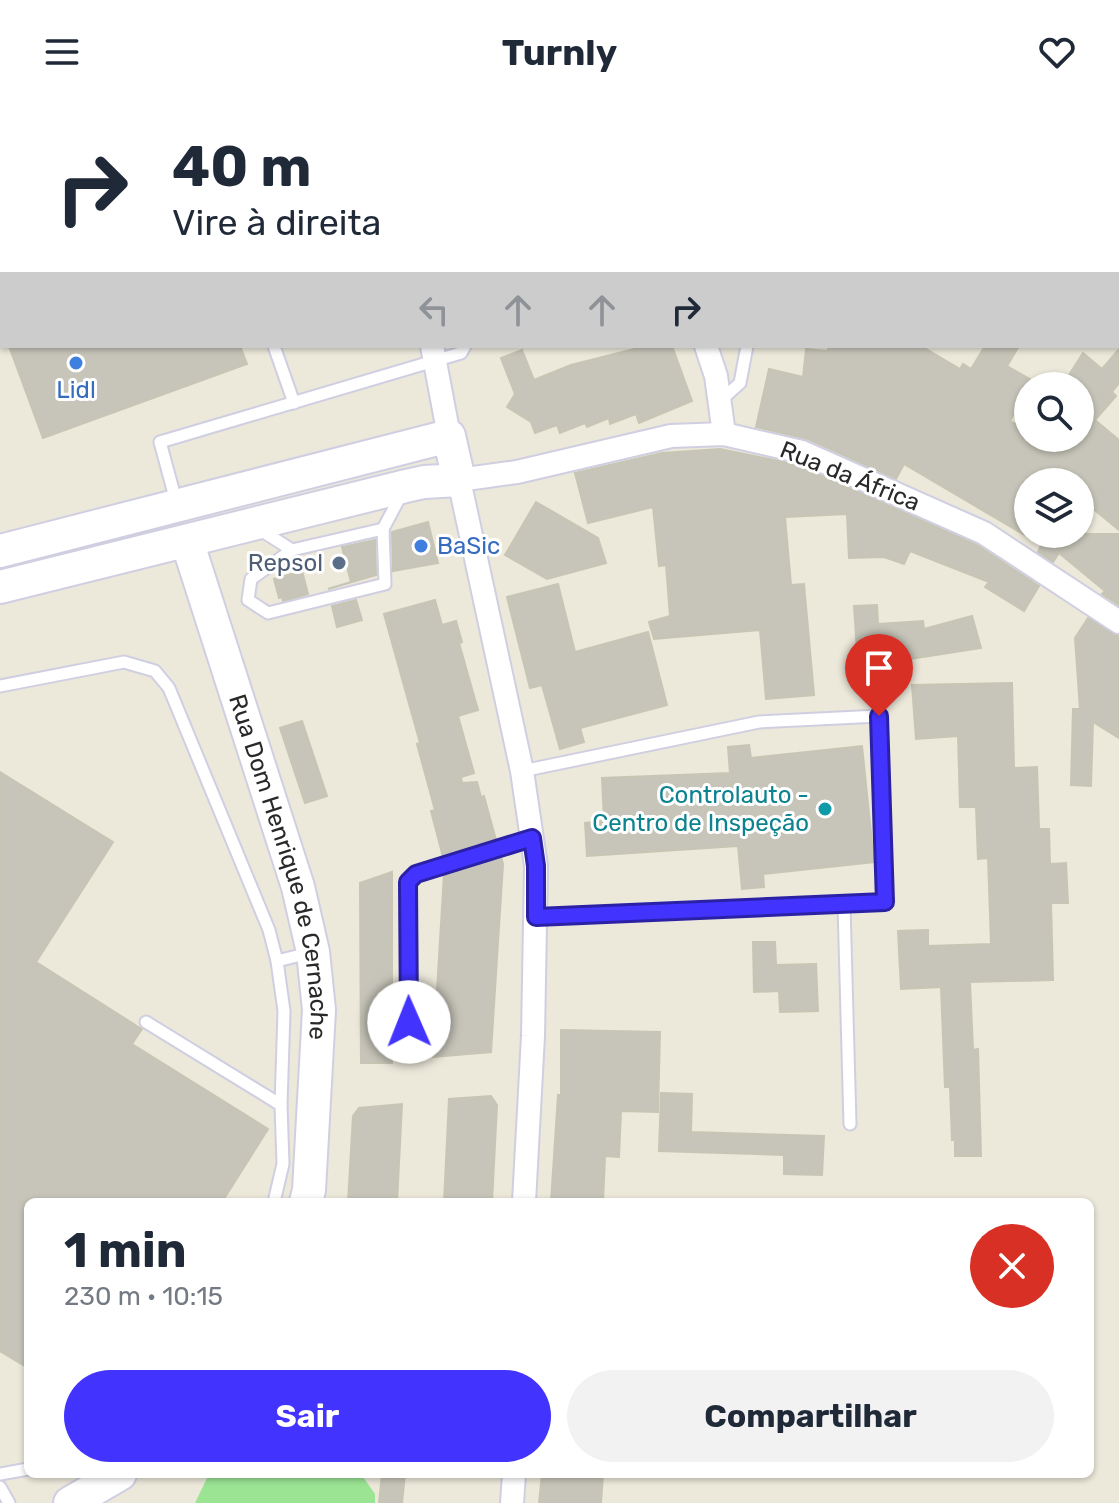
<!DOCTYPE html>
<html lang="pt">
<meta charset="utf-8">
<style>
body{margin:0;font-family:Rubik,sans-serif;background:#f2f2f3;color:#1f2937;height:100vh;display:flex;flex-direction:column;font-size:30px;white-space:nowrap}
*{box-sizing:border-box;margin:0}
p{font-size:26px;color:#747a83}
.icon{flex:none;width:44px;height:44px;fill:none;stroke:currentColor;stroke-width:2;stroke-linecap:round;stroke-linejoin:round}
.map{position:relative;flex:1;overflow:hidden}
.drawer{position:absolute;left:24px;top:1094px;width:1070px;height:280px;display:flex;flex-direction:column;background:#fff;border-radius:12px;box-shadow:0 2px 6px #0004}
.drawer>*{flex:none}
.hud{position:absolute;left:0px;top:0px;width:1120px;height:244px;box-shadow:0 2px 6px #0004;background:#fff;color:#1f2937;overflow:hidden}
.buttons{position:absolute;left:1014px;top:268px;display:grid;gap:16px}
.buttons a{display:grid;place-items:center;width:80px;height:80px;border-radius:50%;background:#fff;box-shadow:0 2px 6px #0004;font-size:40px}
.pin{position:absolute;display:grid;place-items:center;width:68px;height:68px;color:#fff;margin:-82px -34px;border-radius:50% 50% 50% 0;rotate:-45deg;box-shadow:0 0 8px #0007}
.pin .icon{rotate:45deg}
.me{position:absolute;width:88px;margin:-44px;rotate:359deg;stroke-linejoin:round;filter:drop-shadow(0 0 6px #0008)}
.turn{display:flex;align-items:center;gap:28px;height:168px;padding:0 40px;font-size:36px}
.turn .icon{width:104px;height:104px;stroke-width:2.5}
.turn b{display:block;font-size:56px;line-height:68px}
.lanes{display:flex;align-items:center;height:76px;padding:0 40px;background:#0003;justify-content:center;gap:40px;direction:ltr}
.lanes .off{opacity:.35}
.round{display:grid;place-items:center;flex:none;width:84px;height:84px;border-radius:42px;background:#f2f2f3}
.summary{display:flex;align-items:center;justify-content:space-between;height:136px;padding:0 40px}
h1{font-size:48px;font-weight:700;line-height:60px}
.action{display:flex;gap:16px;margin-top:auto;padding:16px 40px}
.action a{flex:1;height:92px;border-radius:48px;background:#4233ff;color:#fff;font-size:32px;font-weight:700;line-height:92px;text-align:center}
.action a+a{background:#f2f2f3;color:#1f2937}
header{display:flex;justify-content:space-between;align-items:center;height:104px;padding:0 40px;background:#fff;font-size:36px;font-weight:700}
.map>svg:first-child{display:block}
.green{fill:#9ae494}
.building{fill:#c7c5b9;stroke:#c7c5b3;stroke-width:2}
.lines{fill:none;stroke-linecap:round;stroke-linejoin:round}
.lane-casing{stroke:#d0cfe2;stroke-width:15}
.street-casing{stroke:#d0cfe2;stroke-width:26}
.secondary-casing{stroke:#d0cfe2;stroke-width:36}
.lane{stroke:#fff;stroke-width:11}
.street{stroke:#fff;stroke-width:22}
.secondary{stroke:#fff;stroke-width:32}
.route-casing{stroke:#2b21a6;stroke-width:20}
.route{stroke:#4233ff;stroke-width:14}
.shop-dot{fill:#3f7fe0;stroke:#fff;stroke-width:3}
.service-dot{fill:#5c6f8a;stroke:#fff;stroke-width:3}
.culture-dot{fill:#0f9aa8;stroke:#fff;stroke-width:3}
.labels{text-anchor:middle;dominant-baseline:central;stroke-width:6;stroke-linejoin:round;paint-order:stroke}
.shop-label{font-size:24px;fill:#366cbe;stroke:#fff}
.street-label{font-size:24px;fill:#292929;stroke:#fff}
.service-label{font-size:24px;fill:#4e5e75;stroke:#fff;text-anchor:end}
.culture-label{font-size:24px;fill:#0d838f;stroke:#fff;text-anchor:end}
</style>
<header><svg class="icon" aria-label="menu" viewBox="0 0 24 24"><path d="M4 6h16M4 12h16M4 18h16"/></svg>Turnly<svg class="icon" aria-label="heart" viewBox="0 0 24 24"><path d="M12 20l-8-8c-3-5 5-10 8-4 3-6 11-1 8 4z"/></svg></header>
<div class="map">
<svg width="1119" height="1399" viewBox="0 0 1119 1399">
<rect width="100%" height="100%" fill="#ece8da"/>
<path class="green" d="M209,1370H361L375,1390V1399H195Z"/>
<g class="building">
<path d="M9,242H240L247,260L43,334Z"/>
<path d="M646,242H672L692,297L639,319L636,310L610,320L609,314L587,323L585,319L560,329L557,321L535,329L531,318L507,303L515,290L501,254L522,246L534,276L571,261Z"/>
<path d="M830,242H921L960,265L963,260L971,265L985,242H1019L1007,262L1033,277L1028,282L1010,317L1028,327V334H1080V282H1062L1083,249L1102,265L1119,245V279L1112,288L1116,292L1095,316L1119,336V426L1080,394V378H1028V433L904,360L896,375L808,335L756,323L769,265L803,273L806,245L827,247Z"/>
<path d="M720,345L798,361L977,441L1039,482L1024,507L985,483L989,478L910,447L904,460L884,453L849,454L847,410L785,413L791,481L804,480L814,591L766,595L760,526L654,535L649,518L670,512L666,461L659,462L653,403L588,419L575,369L662,349Z"/>
<path d="M536,398L598,434L606,459L547,475L505,451Z"/>
<path d="M428,418L438,459L393,467L392,428Z"/>
<path d="M1037,430H1119V501L1102,490L1105,487L1059,449L1053,458L1038,448L1044,435Z"/>
<path d="M375,436L376,471L328,485L351,478L342,443Z"/>
<path d="M302,467L308,490L283,497L282,493L279,494L274,475Z"/>
<path d="M558,480L575,548L648,528L667,601L580,624L584,638L560,645L542,581L530,584L507,493Z"/>
<path d="M356,496L362,516L337,523L332,502Z"/>
<path d="M435,496L442,521L456,517L462,538L459,539L478,606L458,612L474,669L461,673L462,679L477,678L481,693L484,692L496,736L443,753L431,707L435,706L417,640L420,639L384,510Z"/>
<path d="M877,501L878,520L923,517L924,525L972,512L981,544L858,563L854,502Z"/>
<path d="M1088,514L1119,532V634L1093,618L1091,682L1071,681L1073,605H1080L1075,534Z"/>
<path d="M1012,579L1014,664L1037,663L1039,725H1049L1050,760L1066,759L1068,799H1051L1053,876L970,878L973,946L978,945L981,1052H955V1036H952L950,983H945L941,883L901,885L898,827L928,826V842L991,840L988,754L978,755L976,703H960L958,632L916,635L912,581Z"/>
<path d="M302,617L327,692L305,699L280,624Z"/>
<path d="M749,641L751,654L862,642L874,758L763,770L764,783L742,785L738,742L587,752L585,719L604,717L602,674L730,669L728,643Z"/>
<path d="M0,668L113,738L36,858L140,924L142,925L132,940L268,1025L222,1098H28V1264L0,1247Z"/>
<path d="M501,753L503,760L491,948L433,953L444,770Z"/>
<path d="M392,768V959H361L360,779Z"/>
<path d="M753,838H775L776,861L816,860L818,907L780,908L779,887L754,888Z"/>
<path d="M561,926L660,928L658,1008L621,1007L619,1053L605,1052L603,1098H551L558,991H561Z"/>
<path d="M661,989L692,990L691,1028L824,1032L822,1071L784,1070V1051L659,1047Z"/>
<path d="M491,992L497,1001L492,1098H444L449,995Z"/>
<path d="M402,1000L397,1098H348L353,1012L359,1004Z"/>
<path d="M382,1370H405L402,1399H379Z"/>
<path d="M542,1370H603L601,1399H539Z"/>
</g>
<g class="lines">
<g class="lane-casing">
<g id="lane">
<path d="M24,2L28,0"/>
<path d="M0,14L2,13"/>
<path d="M274,242L294,299"/>
<path d="M719,298L740,279L747,242"/>
<path d="M176,397L160,338L461,249L465,242"/>
<path d="M259,425L292,446L383,425L401,391"/>
<path d="M292,446L251,475L248,496L268,509L385,480L383,425"/>
<path d="M0,582L124,558L155,567L169,584L269,826L277,857L284,907L281,1001L283,1060L274,1098"/>
<path d="M522,667L759,618L879,612L885,798L536,813"/>
<path d="M844,801L850,1020"/>
<path d="M277,857L309,849"/>
<path d="M146,918L281,1001"/>
<path d="M410,949L408,778L416,770L532,734"/>
<path d="M0,1370L28,1365"/>
<path d="M0,1383L9,1399"/>
</g>
</g>
<g class="street-casing">
<g id="street">
<path d="M341,0L342,2"/>
<path d="M576,0L577,2"/>
<path d="M432,242L449,332"/>
<path d="M706,242L716,272L724,330"/>
<path d="M524,1098L533,932L536,762L522,667L459,376L517,368L671,332L724,330L802,348L984,429L1119,518"/>
<path d="M512,1399L514,1370"/>
</g>
</g>
<g class="secondary-casing">
<g id="secondary">
<path id="s1" d="M187,437L298,783L313,848L319,906L309,1086L306,1098"/>
<path d="M0,447L449,332L459,376L424,378L406,382L0,483"/>
<path d="M70,1399L120,1370"/>
</g>
</g>
<use href="#lane" class="lane"/>
<use href="#street" class="street"/>
<use href="#secondary" class="secondary"/>
</g>
<g class="lines">
<g class="route-casing">
<path id="route" d="M409,918L408,778L416,770L532,734L536,762V813L885,798L879,612"/>
</g>
<use href="#route" class="route"/>
</g>
<g class="shop-dot">
<circle cx="76" cy="259" r="8"/>
<circle cx="421" cy="442" r="8"/>
</g>
<circle class="service-dot" cx="339" cy="459" r="8"/>
<circle class="culture-dot" cx="825" cy="705" r="8"/>
<g class="labels">
<g class="shop-label">
<text x="76" y="286">Lidl</text>
<text x="437" y="442" text-anchor="start">BaSic</text>
</g>
<g class="street-label">
<text transform="translate(850 372) rotate(22)">Rua da África</text>
<text stroke="none"><textPath href="#s1" startOffset="340">Rua Dom Henrique de Cernache</textPath></text>
</g>
<g class="service-label">
<text x="323" y="459">Repsol</text>
</g>
<g class="culture-label">
<text x="809" y="691">Controlauto -<tspan x="809" dy="28">Centro de Inspeção</tspan></text>
</g>
</g>
</svg>
<div class="buttons">
<a><svg class="icon" aria-label="search" viewBox="0 0 24 24"><circle cx="10" cy="10" r="6"/><path d="M15 15l6 6"/></svg></a>
<a><svg class="icon" aria-label="layers" viewBox="0 0 24 24"><path d="M12 4l9 5-9 5-9-5zM3 14l9 5 9-5"/></svg></a>
</div>
<div class="pin" style="left:879px;top:612px;background:#d93025"><svg class="icon" aria-label="arrive" viewBox="0 0 24 24"><path d="M6 21V4h12l-3 4 3 4H6"/></svg></div>
<svg class="me" style="left:409px;top:918px" viewBox="-20 -20 40 40"><circle r="19" fill="#fff"/><path d="M0-13L10 11 0 6-10 11z" fill="#4233ff"/></svg>
<div class="hud">
<div class="turn"><svg class="icon" aria-label="right" viewBox="0 0 24 24"><path d="M7 20v-9h11M14 6l5 5-5 5"/></svg><div><b>40 m</b>Vire à direita</div></div>
<div class="lanes"><svg class="icon off" aria-label="left" viewBox="0 0 24 24"><path d="M17 20v-9H6M10 6l-5 5 5 5"/></svg><svg class="icon off" aria-label="ahead" viewBox="0 0 24 24"><path d="M12 20V5M6 11l6-6 6 6"/></svg><svg class="icon off" aria-label="ahead" viewBox="0 0 24 24"><path d="M12 20V5M6 11l6-6 6 6"/></svg><svg class="icon" aria-label="right" viewBox="0 0 24 24"><path d="M7 20v-9h11M14 6l5 5-5 5"/></svg></div>
</div>
<section class="drawer">
<div class="summary"><div><h1>1 min</h1><p>230 m · 10:15</p></div><a class="round" style="background:#d93025;color:#fff"><svg class="icon" aria-label="close" viewBox="0 0 24 24"><path d="M6 6l12 12M18 6L6 18"/></svg></a></div>
<div class="action"><a>Sair</a><a>Compartilhar</a></div>
</section>
</div>
